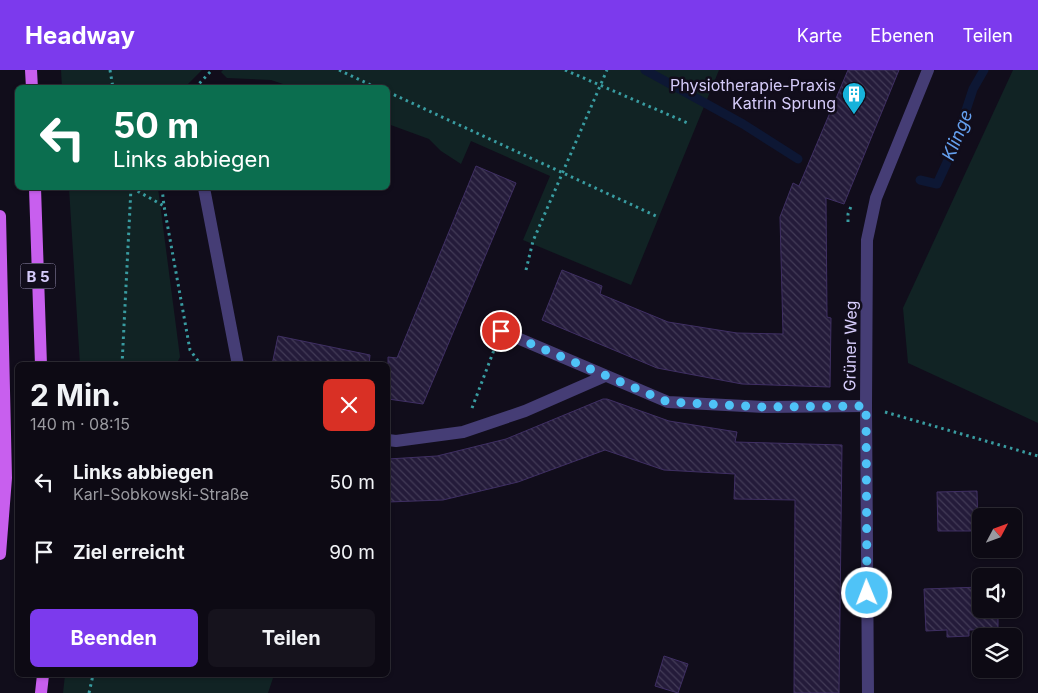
<!DOCTYPE html>
<html lang="de">
<meta charset="utf-8">
<style>
body{margin:0;font-family:Inter,sans-serif;background:#16131d;color:#f1f3f6;height:100vh;display:flex;flex-direction:column;font-size:19px;white-space:nowrap}
*{box-sizing:border-box;margin:0}
p{font-size:16px;color:#9a9aa0}
.icon{flex:none;width:28px;height:28px;fill:none;stroke:currentColor;stroke-width:2;stroke-linecap:round;stroke-linejoin:round}
.map{position:relative;flex:1;overflow:hidden}
.panel{position:absolute;left:15px;top:292px;width:375px;height:315px;display:flex;flex-direction:column;background:#0d0a14;border-radius:8px;box-shadow:0 1px 4px #0004,0 0 0 1px #2d2b34}
.panel>*{flex:none}
.guide{position:absolute;left:15px;top:15px;width:375px;height:105px;border-radius:8px;box-shadow:0 1px 4px #0004,0 0 0 1px #2d2b34;background:#0b6e4f;color:#fff;overflow:hidden}
.needle{width:32px;rotate:49deg}
.buttons{position:absolute;left:972px;top:438px;display:grid;gap:10px}
.buttons a{display:grid;place-items:center;width:50px;height:50px;border-radius:8px;background:#0d0a14;box-shadow:0 1px 4px #0004,0 0 0 1px #2d2b34;font-size:25px}
.pin{position:absolute;display:grid;place-items:center;width:42px;height:42px;color:#fff;margin:-21px;border:2px solid #fff;border-radius:50%;box-shadow:0 1px 5px #0007}
.me{position:absolute;width:55px;margin:-28px;rotate:359deg;stroke-linejoin:round;filter:drop-shadow(0 0 4px #0008)}
.turn{display:flex;align-items:center;gap:18px;height:105px;padding:0 15px;font-size:22px}
.turn .icon{width:65px;height:65px;stroke-width:2.5}
.turn b{display:block;font-size:35px;line-height:42px}
.round{display:grid;place-items:center;flex:none;width:52px;height:52px;border-radius:8px;background:#16131d}
.summary{display:flex;align-items:center;justify-content:space-between;height:85px;padding:0 15px}
h1{font-size:30px;font-weight:700;line-height:38px}
.action{display:flex;gap:10px;margin-top:auto;padding:10px 15px}
.action a{flex:1;height:58px;border-radius:8px;background:#7c3aed;color:#fff;font-size:20px;font-weight:700;line-height:58px;text-align:center}
.action a+a{background:#16131d;color:#f1f3f6}
ul{padding:0;list-style:none}
li{display:flex;align-items:center;gap:15px;height:70px;padding:0 15px}
li div{flex:1}
li b{display:block;font-size:19px}
li em{font-style:normal}
header{display:flex;align-items:center;gap:30px;box-sizing:border-box;height:70px;padding:0 25px;background:#7c3aed;color:#fff}
header strong{font-size:24px}
nav{display:flex;gap:28px;margin-inline-start:auto;font-size:18px}
.map>svg:first-child{display:block}
.green{fill:#112324}
.lines{fill:none;stroke-linecap:round;stroke-linejoin:round}
.stream{stroke:#0d1734;stroke-width:9}
.building{fill:url(#building-back-hatch);stroke:#3f2f63}
.path{stroke:#399ca1;stroke-width:3;stroke-dasharray:2.5 4;stroke-linecap:butt}
.service{stroke:#453d75;stroke-width:12}
.minor{stroke:#453d75;stroke-width:12}
.primary{stroke:#c85fee;stroke-width:12}
.route{stroke:#4fc3f7;stroke-width:9;stroke-dasharray:0 16.2}
.labels{text-anchor:middle;dominant-baseline:central;stroke-width:5;stroke-linejoin:round;paint-order:stroke}
.shield{fill:#110d1b;stroke:#9b93b7;stroke-width:1}
.shield-label{font-size:15px;font-weight:bold;fill:#d6ccfa}
.poi-label{font-size:16px;fill:#d6ccfa;stroke:#110d1b;text-anchor:end}
.street-label{font-size:16px;fill:#d6ccfa;stroke:#110d1b}
.water-label{font-size:18px;font-style:italic;fill:#65a0ef;stroke:#110d1b}
</style>
<header>
<strong>Headway</strong>
<nav><a>Karte</a><a>Ebenen</a><a>Teilen</a></nav>
</header>
<div class="map">
<svg width="1038" height="623" viewBox="0 0 1038 623">
<defs>
<pattern id="building-back-hatch" width="6" height="6" patternUnits="userSpaceOnUse" patternTransform="scale(1.25)"><rect width="6" height="6" fill="#241b3a"/><path d="M-1 5l2 2M0 0l6 6M5-1l2 2" fill="none" stroke="#433b57"/></pattern>
</defs>
<rect width="100%" height="100%" fill="#110d1b"/>
<g class="green">
<path d="M61,0H202L185,17L62,18Z"/>
<path d="M223,0H719L631,215L523,170L550,106L471,71L461,94L441,81L429,69L388,54V18L292,17L271,10L227,8L221,2Z"/>
<path d="M1013,0H1038V353L908,293L903,238Z"/>
<path d="M69,118H158L180,287L176,295H80Z"/>
<path d="M65,605H274L268,623H63Z"/>
</g>
<g class="lines">
<g class="stream">
<path d="M645,0L743,54L798,89"/>
<path d="M920,110L937,114L954,77L973,19L984,0"/>
</g>
</g>
<g class="building">
<path d="M848,0H899L844,134L826,128L827,247L831,248L830,317L742,314L657,298L542,250L562,200L602,216L600,224L668,252L737,263L783,264L780,147L793,113L799,116Z"/>
<path d="M476,96L516,113L423,334L388,329V287L397,288Z"/>
<path d="M278,266L370,285L369,295H272Z"/>
<path d="M603,329H607L669,351L737,362L735,372L842,375L839,623H794L795,430L734,429L735,404L664,400L605,380L518,412L443,430L388,432V389L437,386L506,369Z"/>
<path d="M977,421L978,461H938L937,422Z"/>
<path d="M981,517V539H998V559L969,560V566L947,567V560L926,561L924,519Z"/>
<path d="M664,586L688,594L678,623L655,616Z"/>
</g>
<g class="lines">
<g class="path">
<path d="M110,0L113,18"/>
<path d="M339,0L377,18"/>
<path d="M565,0L690,54"/>
<path d="M195,18L212,0"/>
<path d="M388,22L656,146"/>
<path d="M132,118L164,136"/>
<path d="M162,118L164,136L190,280L201,295"/>
<path d="M848,152V144L852,134"/>
<path d="M526,200L533,171L607,0"/>
<path d="M122,295L131,118"/>
<path d="M472,338L494,280"/>
<path d="M885,342L1038,386"/>
<path d="M89,623L93,605"/>
</g>
<path class="service" d="M204,118L238,295"/>
<g class="minor">
<path d="M501,261L668,332L764,337L866,336"/>
<path d="M388,370L396,371L463,362L525,341L605,306"/>
<path d="M868,623L866,336L867,170L876,128L928,0"/>
</g>
<g class="primary">
<path d="M31,0L32,18"/>
<path d="M35,118L41,295"/>
<path d="M0,146L6,408L0,484"/>
<path d="M41,623L43,605"/>
</g>
</g>
<g class="lines">
<path class="route" d="M501,261L668,332L764,337L866,336L867,523"/>
</g>
<defs>
<g id="building-pin" transform="scale(1.25)"><path d="M0 17L-7.5 6A9.5 9.5 0 1 1 7.5 6Z" fill="#17b2da" stroke="#110d1b"/><path d="M-4-6H4V6H1V3H-1V6H-4ZM-2.5-4.3h1.7v1.8h-1.7ZM.8-4.3h1.7v1.8H.8ZM-2.5-1h1.7V.8h-1.7ZM.8-1h1.7V.8H.8Z" fill="#fff"/></g>
</defs>
<g fill-rule="evenodd">
<use href="#building-pin" x="854" y="24"/>
</g>
<g class="labels">
<rect class="shield" x="20.5" y="193.5" width="35" height="25" rx="4"/>
<g class="shield-label">
<text x="38" y="206">B 5</text>
</g>
<g class="poi-label">
<text x="836" y="15">Physiotherapie-Praxis<tspan x="836" dy="18">Katrin Sprung</tspan></text>
</g>
<g class="street-label">
<text transform="translate(850 276) rotate(-89)">Grüner Weg</text>
</g>
<g class="water-label">
<text transform="translate(957 65) rotate(-68)">Klinge</text>
</g>
</g>
</svg>
<div class="buttons">
<a><svg class="needle" viewBox="-14 -14 28 28"><path d="M0-13l5 13h-10z" fill="#e53935"/><path d="M0 13l5-13h-10z" fill="#9a9aa0"/></svg></a>
<a><svg class="icon" aria-label="sound" viewBox="0 0 24 24"><path d="M4 9h4l5-4v14l-5-4H4zM17 9q2 3 0 6"/></svg></a>
<a><svg class="icon" aria-label="layers" viewBox="0 0 24 24"><path d="M12 4l9 5-9 5-9-5zM3 14l9 5 9-5"/></svg></a>
</div>
<div class="pin" style="left:501px;top:261px;background:#d93025"><svg class="icon" aria-label="arrive" viewBox="0 0 24 24"><path d="M6 21V4h12l-3 4 3 4H6"/></svg></div>
<svg class="me" style="left:867px;top:523px" viewBox="-20 -20 40 40"><circle r="17" fill="#4fc3f7" stroke="#fff" stroke-width="3"/><path d="M0-11L8 9 0 5-8 9z" fill="#fff"/></svg>
<div class="guide">
<div class="turn"><svg class="icon" aria-label="left" viewBox="0 0 24 24"><path d="M17 20v-9H6M10 6l-5 5 5 5"/></svg><div><b>50 m</b>Links abbiegen</div></div>
</div>
<section class="panel">
<div class="summary"><div><h1>2 Min.</h1><p>140 m · 08:15</p></div><a class="round" style="background:#d93025;color:#fff"><svg class="icon" aria-label="close" viewBox="0 0 24 24"><path d="M6 6l12 12M18 6L6 18"/></svg></a></div>
<ul>
<li><svg class="icon" aria-label="left" viewBox="0 0 24 24"><path d="M17 20v-9H6M10 6l-5 5 5 5"/></svg><div><b>Links abbiegen</b><p>Karl-Sobkowski-Straße</p></div><em>50 m</em></li>
<li><svg class="icon" aria-label="arrive" viewBox="0 0 24 24"><path d="M6 21V4h12l-3 4 3 4H6"/></svg><div><b>Ziel erreicht</b></div><em>90 m</em></li>
</ul>
<div class="action"><a>Beenden</a><a>Teilen</a></div>
</section>
</div>
